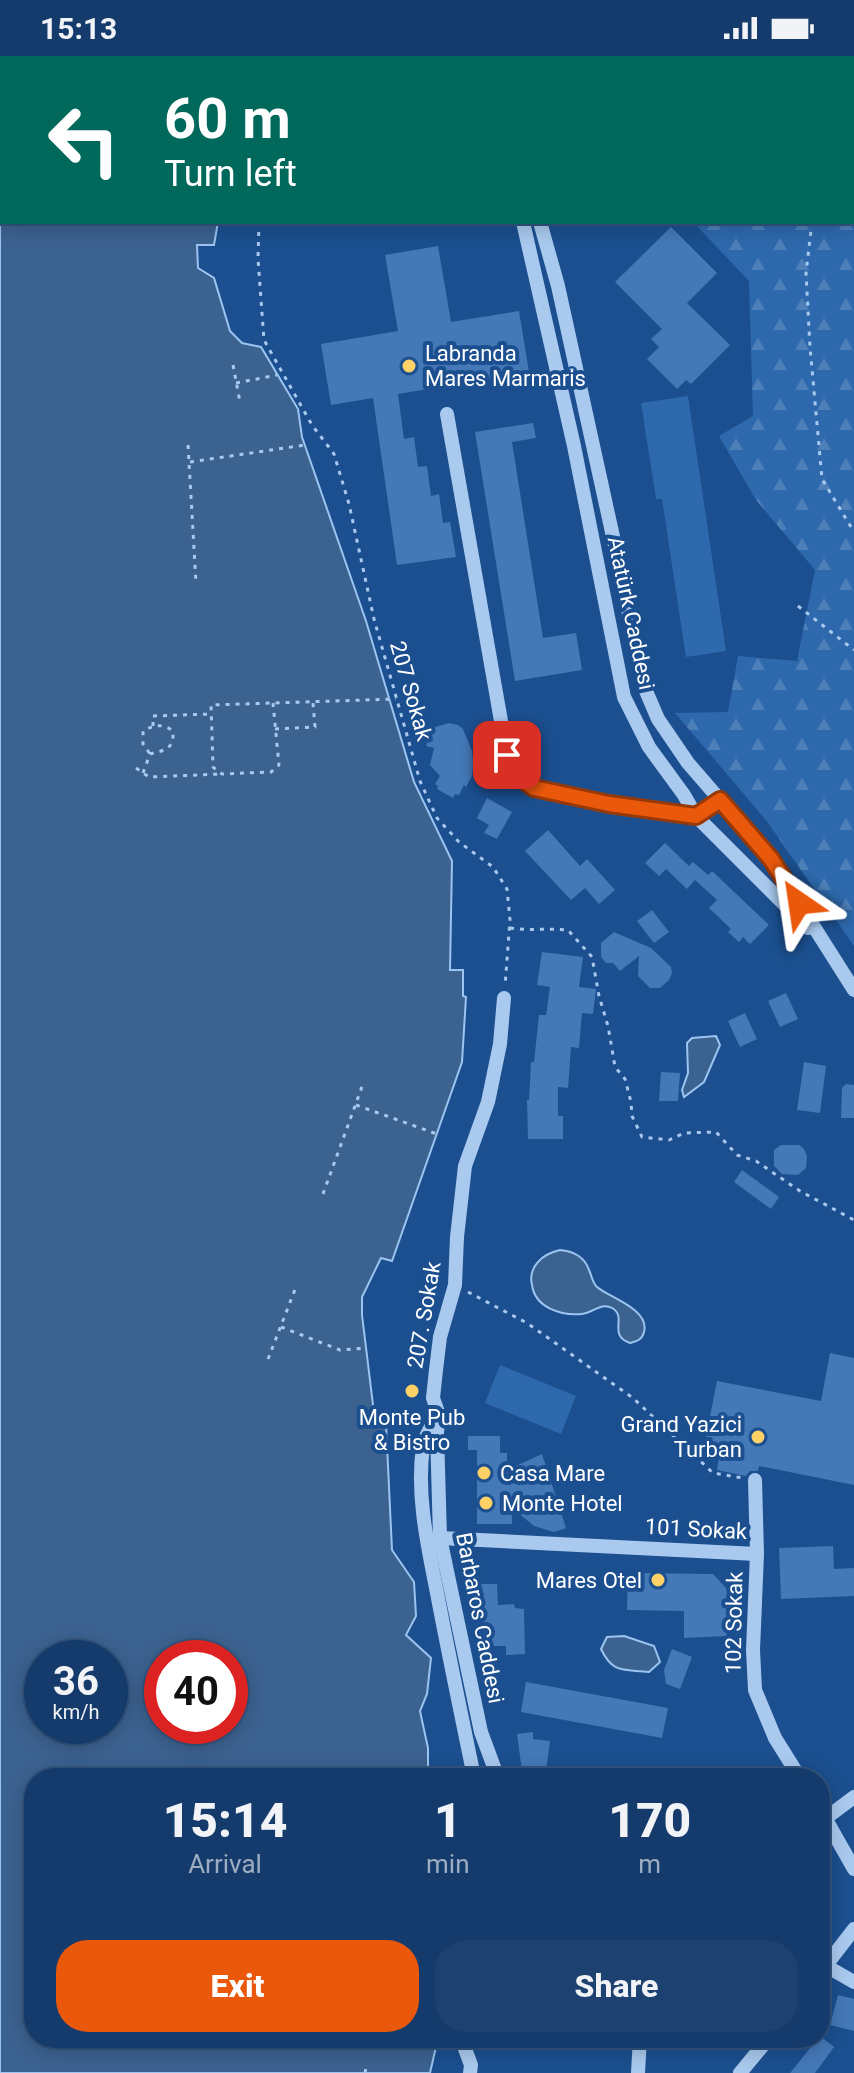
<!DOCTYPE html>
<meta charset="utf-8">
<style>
body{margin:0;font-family:Roboto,sans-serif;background:#1d4271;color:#f1f3f6;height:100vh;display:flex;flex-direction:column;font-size:30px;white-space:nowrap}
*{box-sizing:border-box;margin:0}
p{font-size:26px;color:#9dadc1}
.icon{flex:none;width:44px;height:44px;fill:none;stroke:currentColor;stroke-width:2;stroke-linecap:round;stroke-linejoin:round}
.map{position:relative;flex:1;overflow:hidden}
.panel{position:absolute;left:24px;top:1712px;width:806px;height:280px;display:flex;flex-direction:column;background:#143b6b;border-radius:32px;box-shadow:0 4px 20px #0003,0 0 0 2px #33557e}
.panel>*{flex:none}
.guide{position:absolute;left:0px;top:0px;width:854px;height:168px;box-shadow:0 4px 20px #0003,0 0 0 2px #33557e;background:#00695c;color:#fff;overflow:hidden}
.speed{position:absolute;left:24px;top:1584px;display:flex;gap:16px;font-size:40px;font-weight:700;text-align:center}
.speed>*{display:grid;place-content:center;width:104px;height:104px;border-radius:50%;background:#143b6b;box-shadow:0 4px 20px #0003,0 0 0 2px #33557e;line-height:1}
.speed small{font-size:20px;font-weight:400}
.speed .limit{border:12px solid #d22;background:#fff;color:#111}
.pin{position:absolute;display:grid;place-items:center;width:68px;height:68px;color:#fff;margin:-34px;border-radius:16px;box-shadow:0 4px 12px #0006}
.me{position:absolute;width:88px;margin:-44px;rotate:328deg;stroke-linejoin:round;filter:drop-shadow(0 0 6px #0008)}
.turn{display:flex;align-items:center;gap:28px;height:168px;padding:0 32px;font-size:36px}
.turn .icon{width:104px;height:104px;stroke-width:2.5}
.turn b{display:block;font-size:56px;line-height:68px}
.eta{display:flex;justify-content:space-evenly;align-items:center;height:136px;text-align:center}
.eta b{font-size:48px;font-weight:800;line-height:56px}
.primary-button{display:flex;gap:16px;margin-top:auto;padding:16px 32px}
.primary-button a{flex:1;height:92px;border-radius:32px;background:#ea580c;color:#fff;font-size:32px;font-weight:800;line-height:92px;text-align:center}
.primary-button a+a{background:#1d4271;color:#f1f3f6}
.status{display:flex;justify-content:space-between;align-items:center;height:56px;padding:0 40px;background:#143b6b;direction:ltr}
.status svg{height:22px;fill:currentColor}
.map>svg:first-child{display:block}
.forest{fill:url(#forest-firs)}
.pitch{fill:#2e69ad}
.water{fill:#3c6290;stroke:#9cc4f0;stroke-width:2;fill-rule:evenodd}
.building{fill:#4478b7}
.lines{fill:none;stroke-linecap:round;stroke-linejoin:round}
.path{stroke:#a9c9ee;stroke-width:3;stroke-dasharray:4 6;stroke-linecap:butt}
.minor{stroke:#a9c9ee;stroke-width:14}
.route-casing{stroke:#983908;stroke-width:20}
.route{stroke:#ea580c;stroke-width:14}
.poi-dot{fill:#ffd166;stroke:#1b4f8f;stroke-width:3}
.labels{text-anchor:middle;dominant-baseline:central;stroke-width:8;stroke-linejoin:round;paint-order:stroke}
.poi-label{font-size:22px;fill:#fff;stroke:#1b4f8f;text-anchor:start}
.street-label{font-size:22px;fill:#fff;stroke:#1b4f8f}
</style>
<div class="status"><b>15:13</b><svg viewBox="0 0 49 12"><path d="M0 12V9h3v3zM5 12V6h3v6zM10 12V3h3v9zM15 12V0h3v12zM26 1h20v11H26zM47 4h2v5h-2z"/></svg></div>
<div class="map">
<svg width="854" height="2017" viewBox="0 0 854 2017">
<defs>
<pattern id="forest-firs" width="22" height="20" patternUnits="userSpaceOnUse" patternTransform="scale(2)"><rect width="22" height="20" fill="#2e69ad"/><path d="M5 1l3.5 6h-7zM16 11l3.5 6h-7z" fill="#4d80b9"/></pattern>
</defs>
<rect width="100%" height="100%" fill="#1b4f8f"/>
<path class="forest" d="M589,0H854V890L766,764L675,657L728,656L738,600L797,605L815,514L756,444L719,380L753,360L749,225L693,166H852V2H590Z"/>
<g class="pitch">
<path d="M688,340L726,595L686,601L662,443H656L641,347Z"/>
<path d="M500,1309L576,1340L561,1378L485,1347Z"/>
</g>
<g class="water">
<path d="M0,0H236V2H2V166H218L214,189H197L198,212L214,222L230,275L242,287L261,291L298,353L302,381L366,565L414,726L452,805L450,914H463V940L466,941L462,1006L392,1205L381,1202L362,1241V1259L375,1365L386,1368L392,1494L414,1526L416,1560L406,1579L431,1602L427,1638L420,1655L428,1692V1722H34V1982H438L430,2017H0ZM42,1602H110V1670H42ZM162,1602H230V1670H162Z"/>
<path d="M716,980L720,989L704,1026L684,1041L682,1034L688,1017L687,987L692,982Z"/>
<path d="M560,1194C573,1195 585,1201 589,1214C592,1220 592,1226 597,1231C608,1241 650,1253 644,1276C642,1284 637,1285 630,1287C607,1279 628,1261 612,1252C601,1246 593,1257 582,1258C562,1260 535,1252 532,1229C530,1221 532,1212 538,1206C544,1199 551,1196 560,1194Z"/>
<path d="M624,1580L654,1590L660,1606L649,1616C623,1613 613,1618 601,1593L607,1581Z"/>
</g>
<g class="building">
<path d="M671,171L717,217L687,247L730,289L691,328L686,324L677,333L647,303L659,291L651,283L662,273L615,226Z"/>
<path d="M438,190L451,266L519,255L529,316L398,338L404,383L414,381L418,411L427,410L431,440L439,438L443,467L450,466L456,501L397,509L373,342L331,349L321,288L398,275L385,199Z"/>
<path d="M533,367L536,382L512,386L543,582L576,577L582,614L515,625L475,376Z"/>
<path d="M449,667L458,669L463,673L472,695L473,708L472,720L466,731L464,729L459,739L455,738L453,742L437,733L438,730L435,728L440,720L430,709L434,692L426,690L431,677L435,671Z"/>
<path d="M487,742L512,756L497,783L484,777L489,769L477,762Z"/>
<path d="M548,774L580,810L587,803L615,834L599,848L585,832L571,844L525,795Z"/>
<path d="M665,787L689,810L693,806L708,819L712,815L769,869L750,888L743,881L739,886L728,876L731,873L709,852L717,844L695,824L687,833L666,813L659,820L645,807Z"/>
<path d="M652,854L669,876L654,887L637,865Z"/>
<path d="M614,876L651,892L671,911L672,917L669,924L660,932H650L638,920L639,900L620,915L613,907H606L601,901V887Z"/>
<path d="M542,896L583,901L579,931L596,933L593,958L582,957L579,992L571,991L568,1032L558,1031V1060H563V1083H528L527,1044H529L531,1006H534L539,959H546L550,931L537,929Z"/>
<path d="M786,937L798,963L780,971L768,945Z"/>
<path d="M745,957L757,983L740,991L728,965Z"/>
<path d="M804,1006L826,1010L820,1057L797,1054Z"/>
<path d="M661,1016L680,1017L678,1045H659Z"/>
<path d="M846,1028L854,1029V1062H841L842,1032Z"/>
<path d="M781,1089H799L804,1093L807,1100L806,1112L798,1119L782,1118L774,1110V1094Z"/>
<path d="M742,1114L779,1141L771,1153L734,1126Z"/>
<path d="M830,1297L854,1302V1429L759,1410L758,1415H750L746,1420L717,1414L719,1400L703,1396L717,1325L821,1345Z"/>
<path d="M468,1380H500V1397H507V1414L542,1398L566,1472L554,1476L534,1470L512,1452V1468H477V1394H468Z"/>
<path d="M833,1490L834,1513L854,1512V1540L781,1543L779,1492Z"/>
<path d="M628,1517L713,1518L727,1533V1580L684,1582V1555L627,1554Z"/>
<path d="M480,1528H497L498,1549L514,1548L515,1552L524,1553L525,1598L506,1599V1590H488L487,1574H482Z"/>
<path d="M672,1593L692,1601L680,1633L666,1628L664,1614Z"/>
<path d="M526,1626L668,1652L662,1682L521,1656Z"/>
<path d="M533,1676V1683L550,1685L545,1722H523L517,1678Z"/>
<path d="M838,1939L854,1943V1975L830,1969Z"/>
<path d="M820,1980L834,1991L815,2017H790Z"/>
</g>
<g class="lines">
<g class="path">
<path d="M849,0L854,2"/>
<path d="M270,2V0"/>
<path d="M852,70L854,67"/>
<path d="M259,166L258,203L264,284L312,369L334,398L349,448L374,563L420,725L437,762L459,786L493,811L507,833L510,864L505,930"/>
<path d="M812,166L806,217L810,291L822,423L854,476"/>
<path d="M233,309L240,346"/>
<path d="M236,327L277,319"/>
<path d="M188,389L196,527"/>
<path d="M190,406L305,389"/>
<path d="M798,550L854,594"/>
<path d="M273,647L279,709L271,716L222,718L213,711L211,649L396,643"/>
<path d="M153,670V660L211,658"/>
<path d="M275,673L315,671L313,647"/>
<path d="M136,712L149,721L222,718"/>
<path d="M143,717L150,698C166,694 174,693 173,675C163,667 154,669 143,675V688L150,698"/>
<path d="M510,872C529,875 548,872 568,874L592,901L599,940L608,970L615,1011L625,1023L631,1046L632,1060L642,1081L669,1084L684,1077L716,1076L737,1099L756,1105L800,1135L854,1164"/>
<path d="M356,1049L437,1078"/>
<path d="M323,1138L363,1028"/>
<path d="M468,1236L527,1267L633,1342L713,1417L743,1422"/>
<path d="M281,1271L340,1294L366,1292"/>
<path d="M268,1303L296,1231"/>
<path d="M341,1713L428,1712"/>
<path d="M365,2017L366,2012"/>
</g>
<g class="minor">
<path d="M303,0L304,2"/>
<path d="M461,0V2"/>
<path d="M481,0L482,2"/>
<path d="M523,166L574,390L624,641L649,691L684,739L696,760L808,872"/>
<path d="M540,166L558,230L619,508L643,628L658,663L688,707L771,803L854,934"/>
<path d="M447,358L507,699L515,718L534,732L609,748L696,760L720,744"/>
<path d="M439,1360L437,1376L440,1482L481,1676L498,1722"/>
<path d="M755,1424L757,1498L753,1594L755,1634L775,1682L800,1722"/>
<path d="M440,1482L757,1498"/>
<path d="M472,1722V1711C460,1653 448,1595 437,1537C428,1491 416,1439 423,1391C425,1379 432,1369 439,1359L433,1342L436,1314L440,1281L455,1229L457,1181L465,1110L488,1046L500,988L504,942"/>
<path d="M820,1753L854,1813"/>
<path d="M820,1762H826L854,1741"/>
<path d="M826,1910L854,1926"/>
<path d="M820,1917L854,1873"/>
<path d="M461,1982L471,2009L470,2017"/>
<path d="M733,1982L762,1990"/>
<path d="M638,2017L640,1982"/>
<path d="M740,2017L769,1982"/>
</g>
</g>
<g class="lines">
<g class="route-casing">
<path id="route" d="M507,699L515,718L534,732L609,748L696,760L720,744L771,803L799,847"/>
</g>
<use href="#route" class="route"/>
</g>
<g class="poi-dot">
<circle cx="409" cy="310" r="8"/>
<circle cx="412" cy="1335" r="8"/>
<circle cx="758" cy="1381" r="8"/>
<circle cx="484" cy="1417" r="8"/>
<circle cx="486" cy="1447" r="8"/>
<circle cx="658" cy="1524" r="8"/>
</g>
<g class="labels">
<g class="poi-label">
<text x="425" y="297">Labranda<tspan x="425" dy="25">Mares Marmaris</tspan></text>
<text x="412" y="1361" text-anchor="middle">Monte Pub<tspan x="412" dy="25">&amp; Bistro</tspan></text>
<text x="742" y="1368" text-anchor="end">Grand Yazici<tspan x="742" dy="25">Turban</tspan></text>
<text x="500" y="1417">Casa Mare</text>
<text x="502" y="1447">Monte Hotel</text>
<text x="642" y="1524" text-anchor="end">Mares Otel</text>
</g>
<g class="street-label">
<text transform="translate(631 557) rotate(78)">Atatürk Caddesi</text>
<text transform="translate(411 635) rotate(74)">207 Sokak</text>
<text transform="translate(424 1259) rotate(-80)">207. Sokak</text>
<text transform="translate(696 1473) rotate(3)">101 Sokak</text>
<text transform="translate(480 1562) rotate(79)">Barbaros Caddesi</text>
<text transform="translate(734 1567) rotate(-89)">102 Sokak</text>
</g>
</g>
</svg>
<div class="speed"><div>36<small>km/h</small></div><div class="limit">40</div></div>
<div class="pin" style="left:507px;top:699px;background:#d93025"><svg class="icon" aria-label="arrive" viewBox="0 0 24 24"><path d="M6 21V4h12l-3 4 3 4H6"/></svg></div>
<svg class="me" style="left:799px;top:847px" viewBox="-20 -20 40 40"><path d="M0-17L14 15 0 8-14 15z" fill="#ea580c" stroke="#fff" stroke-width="4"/></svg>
<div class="guide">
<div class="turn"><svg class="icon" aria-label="left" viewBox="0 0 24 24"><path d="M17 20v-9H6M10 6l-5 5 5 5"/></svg><div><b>60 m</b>Turn left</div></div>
</div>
<section class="panel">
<div class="eta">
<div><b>15:14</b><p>Arrival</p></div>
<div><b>1</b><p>min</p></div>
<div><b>170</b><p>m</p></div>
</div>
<div class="primary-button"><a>Exit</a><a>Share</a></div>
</section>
</div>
